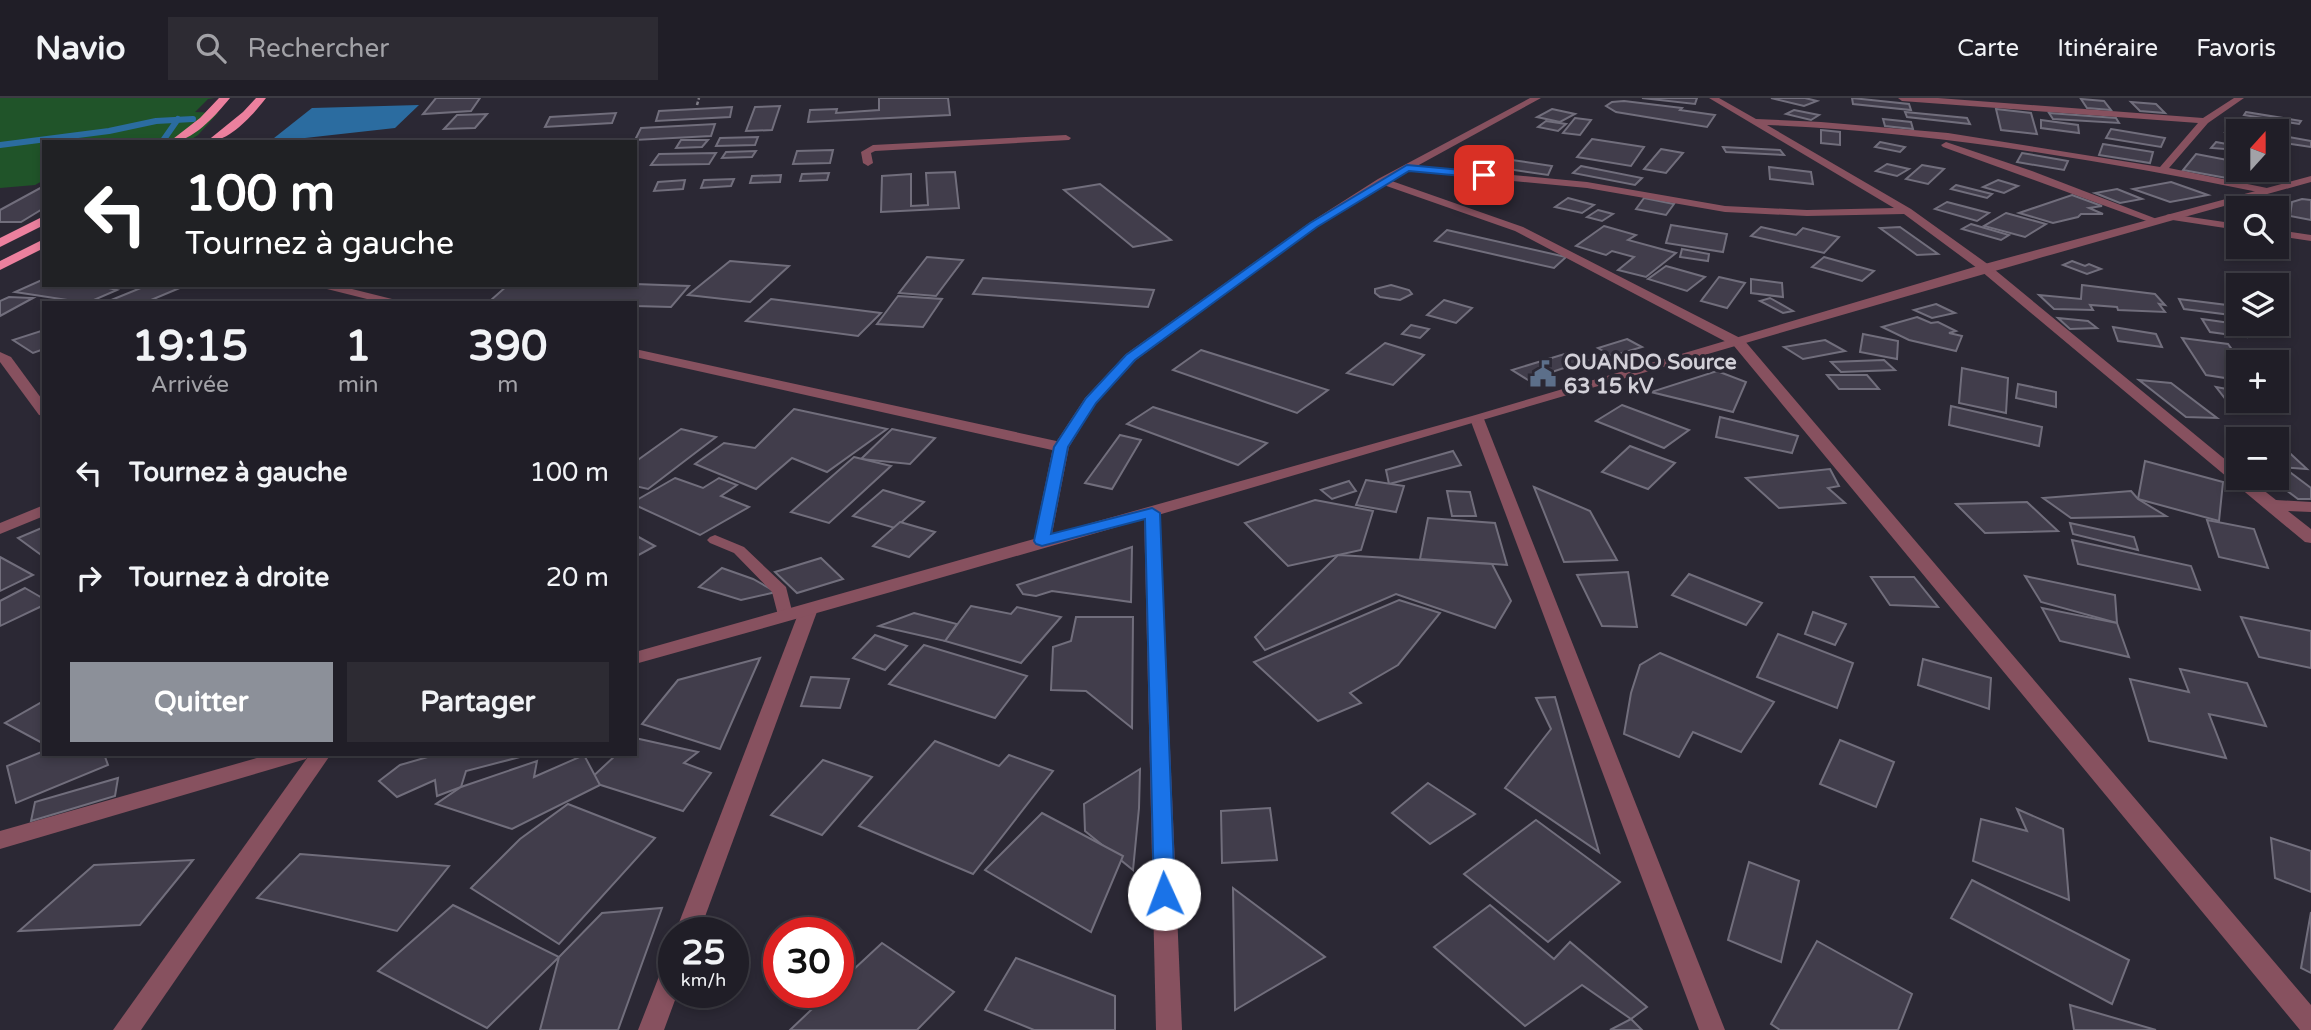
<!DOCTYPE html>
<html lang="fr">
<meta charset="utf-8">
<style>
body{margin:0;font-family:"Varela Round",sans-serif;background:#2d2b33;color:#f1f3f6;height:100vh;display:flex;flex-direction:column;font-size:26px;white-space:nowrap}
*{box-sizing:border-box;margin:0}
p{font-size:23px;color:#a2a2a7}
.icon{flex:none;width:38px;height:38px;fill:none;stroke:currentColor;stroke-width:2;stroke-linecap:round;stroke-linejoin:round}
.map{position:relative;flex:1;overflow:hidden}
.panel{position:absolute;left:42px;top:203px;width:595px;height:455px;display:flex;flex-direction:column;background:#201e27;border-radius:0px;box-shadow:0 4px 10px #0003,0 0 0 2px #3d3c44}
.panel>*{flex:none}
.top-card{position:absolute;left:42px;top:42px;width:595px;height:147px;border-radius:0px;box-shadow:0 4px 10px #0003,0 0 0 2px #3d3c44;background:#202124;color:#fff;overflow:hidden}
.needle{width:46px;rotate:21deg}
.buttons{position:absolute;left:2226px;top:21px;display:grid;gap:14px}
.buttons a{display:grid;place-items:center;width:63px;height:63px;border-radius:0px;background:#201e27;box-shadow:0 4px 10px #0003,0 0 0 2px #3d3c44;font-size:35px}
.speed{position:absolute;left:658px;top:819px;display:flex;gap:14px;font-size:35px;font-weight:700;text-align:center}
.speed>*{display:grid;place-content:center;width:91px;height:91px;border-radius:50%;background:#201e27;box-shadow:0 4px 10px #0003,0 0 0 2px #3d3c44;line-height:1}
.speed small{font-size:18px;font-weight:400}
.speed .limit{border:10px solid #d22;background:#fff;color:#111}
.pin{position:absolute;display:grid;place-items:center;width:60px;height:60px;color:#fff;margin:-30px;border-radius:14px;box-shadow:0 4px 10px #0006}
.me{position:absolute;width:77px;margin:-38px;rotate:358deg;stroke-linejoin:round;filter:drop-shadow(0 0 5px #0008)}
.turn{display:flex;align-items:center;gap:24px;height:147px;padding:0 28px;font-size:32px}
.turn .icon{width:91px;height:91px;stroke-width:2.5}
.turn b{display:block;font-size:49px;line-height:60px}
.eta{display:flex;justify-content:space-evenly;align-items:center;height:119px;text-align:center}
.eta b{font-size:42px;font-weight:700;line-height:49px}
.action{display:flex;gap:14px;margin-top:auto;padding:14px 28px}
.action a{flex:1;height:80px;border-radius:0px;background:#8c9099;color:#fff;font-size:28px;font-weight:700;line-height:80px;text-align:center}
.action a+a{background:#2d2b33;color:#f1f3f6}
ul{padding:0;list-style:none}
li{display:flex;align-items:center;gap:21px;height:105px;padding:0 28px}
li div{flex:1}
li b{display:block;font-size:26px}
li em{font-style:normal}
header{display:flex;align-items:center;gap:42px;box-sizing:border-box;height:98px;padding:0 35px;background:#201e27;border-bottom:2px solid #3d3c44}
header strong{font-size:33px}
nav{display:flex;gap:38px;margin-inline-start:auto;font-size:24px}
.search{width:490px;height:63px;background:#2d2b33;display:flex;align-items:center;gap:18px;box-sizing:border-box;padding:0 24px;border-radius:0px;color:#a2a2a7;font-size:26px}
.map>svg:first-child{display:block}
.green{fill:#205429}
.water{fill:#2b6ca0}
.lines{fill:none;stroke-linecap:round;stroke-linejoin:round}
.stream{stroke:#2b6ca0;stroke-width:6}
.building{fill:#413d4b;stroke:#716e7c;stroke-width:2}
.path{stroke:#7f7c86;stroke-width:2.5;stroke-dasharray:3.5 2;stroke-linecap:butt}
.service{fill:#87515f;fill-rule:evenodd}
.minor{fill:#87515f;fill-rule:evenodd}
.tertiary{fill:#87515f;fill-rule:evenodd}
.trunk{fill:#ec809e;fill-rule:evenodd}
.route{fill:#1a73e8;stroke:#114b97;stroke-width:2}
.labels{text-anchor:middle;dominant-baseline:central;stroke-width:7;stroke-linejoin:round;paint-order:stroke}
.poi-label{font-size:21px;font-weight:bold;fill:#d2d0d8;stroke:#2b2834;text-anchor:start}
</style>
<header>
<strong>Navio</strong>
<div class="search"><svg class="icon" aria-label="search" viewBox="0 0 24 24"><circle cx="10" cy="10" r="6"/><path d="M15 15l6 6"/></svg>Rechercher</div>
<nav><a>Carte</a><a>Itinéraire</a><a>Favoris</a></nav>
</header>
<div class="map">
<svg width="2311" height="932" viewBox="0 0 2311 932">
<rect width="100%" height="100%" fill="#2b2834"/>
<path class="green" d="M0,0H215L208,1L195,14L218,15L198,37L187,44H44V82L35,87L0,90Z"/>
<path class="water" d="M419,7L395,30L269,44L312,10Z"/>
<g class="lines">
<g class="stream">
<path d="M162,44L178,21"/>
<path d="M0,47L109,33L156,23L193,21"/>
</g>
</g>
<g class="building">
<path d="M436,0H480L471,13L423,16Z"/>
<path d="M879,0H948L950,17L808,24L810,12L837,11L836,15L879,12Z"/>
<path d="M1642,0H1697L1695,6Z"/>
<path d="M1771,0H1805L1817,3L1804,8Z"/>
<path d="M1852,0L1909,6L1911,12L1853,6Z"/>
<path d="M2081,1L2104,3L2111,12L2087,10Z"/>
<path d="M1624,3L1682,10L1680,12L1715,17L1707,29L1616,14L1606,8L1612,4Z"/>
<path d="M2131,4L2156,6L2165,15L2140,13Z"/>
<path d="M780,8L772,32L746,33L755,9Z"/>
<path d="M732,9L730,19L656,23L659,13Z"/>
<path d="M1552,11L1575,16L1560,24L1537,19Z"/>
<path d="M1996,11L2031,15L2037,36L2001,32Z"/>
<path d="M1794,12L1819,17L1811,22L1786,16Z"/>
<path d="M1905,14L1967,20L1970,26L1907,19Z"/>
<path d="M2246,14L2301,23L2299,26L2244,17Z"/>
<path d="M616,15L612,25L545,29L550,19Z"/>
<path d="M2049,15L2116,20L2119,25L2053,21Z"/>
<path d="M487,16L475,30L444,31L457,17Z"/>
<path d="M1575,20L1591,22L1580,37L1563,35Z"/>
<path d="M2232,20L2288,30L2284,37L2228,26Z"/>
<path d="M1883,21L1911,24L1913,31L1885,28Z"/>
<path d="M2041,22L2078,27L2079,35L2041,30Z"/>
<path d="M1546,23L1566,26L1558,33L1538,29Z"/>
<path d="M715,26L711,38L635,42L641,30Z"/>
<path d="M2229,27L2262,33H2238V36L2225,34Z"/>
<path d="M2111,31L2165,40L2161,49L2106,40Z"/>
<path d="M1821,32L1840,34V47L1821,45Z"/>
<path d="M2277,37L2311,43V49L2277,44Z"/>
<path d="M758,39L755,47L716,48L720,40Z"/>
<path d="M1592,41L1644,49L1631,68L1577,59Z"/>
<path d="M681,42H708L702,49L676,50Z"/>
<path d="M1880,44L1905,49L1900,54L1875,49Z"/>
<path d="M2216,44L2238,48V52L2211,50Z"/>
<path d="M2103,46L2153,54L2150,65L2099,57Z"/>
<path d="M1723,49L1780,52L1784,57L1726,54Z"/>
<path d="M1485,51L1508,55L1490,68L1467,63Z"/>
<path d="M1661,51L1683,55L1666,75L1644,71Z"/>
<path d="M833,52L830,65L793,66L797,53Z"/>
<path d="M756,53L752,59L722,60L726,54Z"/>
<path d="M716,55L709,66L651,67L659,56Z"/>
<path d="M2022,55L2068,63L2064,72L2017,64Z"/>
<path d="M2196,56L2238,64V72H2270L2232,81L2183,72Z"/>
<path d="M1512,62L1552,68L1548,77L1507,71Z"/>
<path d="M1887,66L1909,71L1897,78L1876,73Z"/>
<path d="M1922,67L1944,71L1928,86L1906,81Z"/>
<path d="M1581,68L1642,80L1635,87L1573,75Z"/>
<path d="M1769,69L1811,74L1813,86L1770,81Z"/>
<path d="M955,74L959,110L881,114L882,78L911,76V108L928,107L926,75Z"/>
<path d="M829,75L827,82L800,83L802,76Z"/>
<path d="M781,77L780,84L750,85L752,78Z"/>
<path d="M734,81L731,88L701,90L704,82Z"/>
<path d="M685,82L683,91L654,93L658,84Z"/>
<path d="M1998,82L2018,88L2004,95L1983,89Z"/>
<path d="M2171,84L2208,97L2170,104L2133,91Z"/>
<path d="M1100,86L1171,142L1133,149L1064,92Z"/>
<path d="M1956,87L1992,96L1987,100L1951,91Z"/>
<path d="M44,88V110L21,124H0V112Z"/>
<path d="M2117,91L2142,101L2120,105L2095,95Z"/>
<path d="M2072,97L2102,108L2089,110L2103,116H2081L2078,119L2053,125L2019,115Z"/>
<path d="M1568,100L1594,107L1582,115L1555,109Z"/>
<path d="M1644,100L1674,106L1666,117L1636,111Z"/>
<path d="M2302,101L2311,102V122L2290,118L2292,104Z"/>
<path d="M1947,104L1989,115L1977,123L1935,111Z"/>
<path d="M1598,112L1613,116L1602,123L1587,119Z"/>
<path d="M2006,115L2046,126L2025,139L1984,128Z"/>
<path d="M1971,126L2009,137L2001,142L1962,131Z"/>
<path d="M1671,127L1727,136L1723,154L1666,145Z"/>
<path d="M1604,128L1636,137L1628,142L1676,155L1646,179L1618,172L1634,159L1612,153L1606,157L1576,148Z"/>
<path d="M1761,129L1796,137L1803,130L1839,139L1824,155L1751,138Z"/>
<path d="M1900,129L1938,156L1917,157L1880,130Z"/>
<path d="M1447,132L1566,159L1554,170L1435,143Z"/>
<path d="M1682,151L1709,156L1708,163L1680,159Z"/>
<path d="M927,159L963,162L936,198L899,195Z"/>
<path d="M1824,159L1874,173L1862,183L1812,169Z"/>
<path d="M730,163L789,168L750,204L688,197Z"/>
<path d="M2072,163L2085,168L2089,166L2101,171L2087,176L2063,167Z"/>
<path d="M1666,168L1705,179L1687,193L1648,181Z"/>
<path d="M1719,179L1745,185L1727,210L1701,203Z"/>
<path d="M983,180L1154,192L1148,209L973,196Z"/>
<path d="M44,181V187H96L117,192L87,205L15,194Z"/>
<path d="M1751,181L1782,185L1783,199L1751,195Z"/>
<path d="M635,186L689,188L671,209L635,208V205L491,202L508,187Z"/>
<path d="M148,187L182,189L144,205H104Z"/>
<path d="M1391,187L1409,192L1412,196L1400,202L1380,199L1375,195V191Z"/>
<path d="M2082,187L2155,196L2165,207L2159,206L2165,214L2118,212L2117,209L2090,207L2093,212L2054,211L2039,197L2081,201Z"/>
<path d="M898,198L942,201L923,229L877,226Z"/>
<path d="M9,199L33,200L0,218V203Z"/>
<path d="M1770,200L1793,213L1783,215L1760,203Z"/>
<path d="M771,201L881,215L858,238L746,223Z"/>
<path d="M2179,201L2227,207L2231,217L2184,211Z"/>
<path d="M1444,202L1472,210L1456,225L1427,217Z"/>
<path d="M1936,206L1955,215L1932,220L1914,212Z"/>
<path d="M1917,219L1931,225L1938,224L1956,233L1949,235L1962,238L1956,253L1909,242L1882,229Z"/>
<path d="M2058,220L2088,223L2097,230L2070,231Z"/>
<path d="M2202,221L2237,226L2246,239L2210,234Z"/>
<path d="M1411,227L1429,231L1420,240L1402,236Z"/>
<path d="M2113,229L2156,236L2162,249L2118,243Z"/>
<path d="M44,232V251L33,255L13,242Z"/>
<path d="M1863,236L1898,243L1897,261L1860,254Z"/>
<path d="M2182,240L2228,246L2241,264H2238V282L2206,277Z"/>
<path d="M1627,241L1642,249L1612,258L1598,250Z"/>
<path d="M1825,242L1845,253L1803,261L1784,249Z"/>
<path d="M1385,245L1424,257L1393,287L1347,275Z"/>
<path d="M1201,252L1328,292L1297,315L1173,272Z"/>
<path d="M1571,254L1588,262L1528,282L1512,272Z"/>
<path d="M1884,262L1895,272L1841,274L1831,264Z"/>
<path d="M1962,270L2008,280L2006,315L1959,305Z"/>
<path d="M1717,273L1746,284L1733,314L1651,294Z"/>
<path d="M1827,277H1867L1879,291H1839Z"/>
<path d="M2139,282L2171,285L2217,320L2186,319Z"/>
<path d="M2018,286L2056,294V309L2016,300Z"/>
<path d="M2216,289L2238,293V303H2257L2260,308L2227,303Z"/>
<path d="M1622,307L1689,332L1664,350L1596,323Z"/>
<path d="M1951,308L2042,329L2039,348L1949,327Z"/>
<path d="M1153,309L1267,345L1238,367L1127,326Z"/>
<path d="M794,311L887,331L827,374L792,360L756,391L695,366L724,345L755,350Z"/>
<path d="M1720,319L1798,338L1792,355L1716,339Z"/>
<path d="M681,331L716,339L648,391L635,388V364Z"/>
<path d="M892,331L935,340L910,366L861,361Z"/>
<path d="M1120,337L1141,342L1112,391L1085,385Z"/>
<path d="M2277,346H2280L2307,371L2277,369Z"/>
<path d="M1630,348L1675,365L1648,391L1602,374Z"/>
<path d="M1453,353L1461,367L1389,386L1386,372Z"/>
<path d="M854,359L891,368L829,425L791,414Z"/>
<path d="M2145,363L2223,384L2219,423L2138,401Z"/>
<path d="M1830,371L1839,388L1828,390L1845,405L1779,410L1746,380Z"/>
<path d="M2277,372H2287L2311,390V401H2298L2270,380H2277Z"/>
<path d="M675,380L703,390L719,380L737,387L721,398L749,409L700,437L635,407V403Z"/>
<path d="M1366,382L1404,388L1396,414L1356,407Z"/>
<path d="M1349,383L1356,393L1332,401L1321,392Z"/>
<path d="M1534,389L1590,413L1617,462L1564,464Z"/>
<path d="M883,392L924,404L895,430L853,418Z"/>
<path d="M1447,393L1470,394L1476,418H1452Z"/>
<path d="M2131,393L2138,401L2166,418L2071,420L2043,400Z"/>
<path d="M1315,402L1373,413L1361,452L1288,468L1245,425Z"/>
<path d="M2027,404L2058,433L1985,435L1956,406Z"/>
<path d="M1428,420L1495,425L1507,467L1420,461Z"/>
<path d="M2207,422L2254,431L2268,470L2219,459Z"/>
<path d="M900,424L935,434L909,459L873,448Z"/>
<path d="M2070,425L2134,439L2138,452L2073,436Z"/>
<path d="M44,429V459L18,440Z"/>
<path d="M635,437L655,448L635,459Z"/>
<path d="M2072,442L2191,468L2200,492L2078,466Z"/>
<path d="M1132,449L1131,504L1052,493L1036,498L1023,496L1017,487Z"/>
<path d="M1338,457L1492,466L1511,503L1495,530L1396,496L1265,552L1255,539Z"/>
<path d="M0,459L33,477L0,493Z"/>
<path d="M821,460L843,481L797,495L775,474Z"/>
<path d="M722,470L753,481L776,494L741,502L699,489Z"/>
<path d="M1628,474L1637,529L1602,528L1577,477Z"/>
<path d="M1689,476L1762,505L1746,527L1672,497Z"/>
<path d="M2025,478L2115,497L2117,525L2041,504Z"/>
<path d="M1871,479H1914L1938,509L1890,507Z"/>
<path d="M25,490L44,501V507L0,528V503Z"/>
<path d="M1399,502L1440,515L1398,567L1350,595L1361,605L1318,623L1254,564Z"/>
<path d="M971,508L1011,516L1017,509L1061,519L1021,565L945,543Z"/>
<path d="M2042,510L2117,525L2129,559L2060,543Z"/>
<path d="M1813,514L1846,526L1835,547L1805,536Z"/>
<path d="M914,515L957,526L945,543L879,528Z"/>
<path d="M1076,519H1133L1132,630L1086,593L1051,592L1053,549L1071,543Z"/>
<path d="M2241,519L2311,533V570L2259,559Z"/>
<path d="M1778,536L1853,565L1837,610L1757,579Z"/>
<path d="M875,537L907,548L885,572L853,560Z"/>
<path d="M924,547L1027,578L995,620L889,586Z"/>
<path d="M1660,555L1774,604L1741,654L1693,634L1679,659L1624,636L1631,595L1640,567Z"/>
<path d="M760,560L720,651L642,626L678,582Z"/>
<path d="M1923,561L1991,580L1989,611L1918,587Z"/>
<path d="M2180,571L2247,585L2266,628L2209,616L2226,660L2149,643L2130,581L2189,594Z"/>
<path d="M811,579L849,581L840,610L801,608Z"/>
<path d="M1555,599L1599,754L1505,690L1551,631L1536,600Z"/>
<path d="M42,604L44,605V646L5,625Z"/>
<path d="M635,640L698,654L684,665L711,675L683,713L588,683L617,656H635Z"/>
<path d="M1840,642L1894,664L1876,709L1820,686Z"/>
<path d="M935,643L999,668L1009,657L1053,673L973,776L859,728Z"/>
<path d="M44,653V656H104L108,667L16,705L7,668Z"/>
<path d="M438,656H520V659L466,673L461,689L437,698L435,682L397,699L379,683L400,667Z"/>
<path d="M584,657L600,687L512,731L436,706L461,689L537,663L534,679Z"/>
<path d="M823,662L872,679L822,737L771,717Z"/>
<path d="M1140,671L1139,710L1133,772L1085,733L1084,706Z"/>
<path d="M118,680L115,698L31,723L35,704Z"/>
<path d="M1428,685L1475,716L1430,746L1392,715Z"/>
<path d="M568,706L655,740L559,846L471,790L520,741Z"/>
<path d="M1270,710L1277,762L1222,765L1221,713Z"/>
<path d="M2017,711L2063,731L2069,802L1973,763L1981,721L2027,733Z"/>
<path d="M1042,715L1123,758L1091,834L985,772Z"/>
<path d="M1536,722L1620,784L1548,844L1464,776Z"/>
<path d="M2271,740L2311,753V794L2275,780Z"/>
<path d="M300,756L449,768L397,833L257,800Z"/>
<path d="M193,762L140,827L19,833L94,767Z"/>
<path d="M1749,764L1799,783L1781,864L1728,842Z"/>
<path d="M1972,782L2129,862L2112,906L1951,820Z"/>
<path d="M1233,790L1325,859L1235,912Z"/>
<path d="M453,807L559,859L487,930L378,873Z"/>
<path d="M1490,807L1554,861L1570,844L1647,909L1631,921L1582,887L1525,928L1434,849Z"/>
<path d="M662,810L618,932H540L559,859L602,815Z"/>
<path d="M2311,814V875L2301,870Z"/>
<path d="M1817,843L1912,896L1898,932H1780L1771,926Z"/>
<path d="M882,845L954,894L917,932H790L830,894H838V886Z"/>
<path d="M1016,860L1115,898V932H1034L985,912Z"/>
<path d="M2070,907L2156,932H2074Z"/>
<path d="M1631,921L1642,932H1610Z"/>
</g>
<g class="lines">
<path class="path" d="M697,7L699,0"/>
<path class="service" d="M715,437L744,449L786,489L793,517L791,521H779L772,494L734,455L710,445L707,442L710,439Z"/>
<g class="minor">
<path d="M1709,0H1719L1756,21L1821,24L1948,35L2160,69L2198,25L1902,3L1898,0H1938L2203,20L2234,0H2244L2208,25L2169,70L2267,90V94L2263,95C2099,62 1934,34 1767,27L1911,111L1989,167L2238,372V380H2248L2276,402L2311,404V414L2288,413L2311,431V445L2305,444L2264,410L1981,173L1904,116L1807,118L1725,114L1587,90L1407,73L1402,70L1407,67L1587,84L1725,108L1807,112L1894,110Z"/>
<path d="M1066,37L1071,40L1069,42L875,53L871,55L873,65L868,68L863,65L861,54L873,47Z"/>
<path d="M1946,44L2032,73L2162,123L2152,125L1943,49L1941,47Z"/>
<path d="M1378,81H1386L1523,129L1744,242L2311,907V932H2300L1734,248L1515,133L1378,85Z"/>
<path d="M2170,116L2238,126V132L2166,121V117Z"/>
<path d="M2277,132L2311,137V143L2277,138Z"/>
<path d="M311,187H336L408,205H383Z"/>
<path d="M635,251L1061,344L1069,349L1061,354L635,259Z"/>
<path d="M0,254L11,259L44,304V318L39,317L0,264Z"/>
<path d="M1477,317L1484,321L1725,932H1699L1470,321Z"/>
<path d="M44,407V418L0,436V425Z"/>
<path d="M1152,410L1160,415L1182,932H1156L1144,415Z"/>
<path d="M809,505L818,511L699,835H675L800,511Z"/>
<path d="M310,656H331L141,932H113Z"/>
<path d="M674,860V894H678L664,932H638L665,863Z"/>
</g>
<g class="tertiary">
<path d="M1530,0H1541L1386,85L1317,129L1136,262L1096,305L1069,349L1052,436L1472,318L1981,167L2311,78V84C1751,238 1196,411 635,566V554L1034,441L1053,349L1085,300L1126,256L1309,125L1378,81Z"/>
<path d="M271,656H309L306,661L0,751V733Z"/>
</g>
<g class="trunk">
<path d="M219,0H230C215,18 193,44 169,44L200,20Z"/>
<path d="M256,0H266C252,18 229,44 206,44L243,14Z"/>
<path d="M44,118V127L0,149V140Z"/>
<path d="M44,141V150L0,172V163Z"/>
</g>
</g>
<path class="route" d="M1407,67L1484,74L1489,77L1484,80L1409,73L1317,129L1135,262L1096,305L1068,349L1051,436L1152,410L1160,415L1175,796L1172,802L1164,805L1157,802L1154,796L1145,421L1042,448L1036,446L1034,443L1054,349L1086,300L1126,257L1310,125Z"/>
<defs>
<g id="civic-bare" transform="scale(2.1)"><path d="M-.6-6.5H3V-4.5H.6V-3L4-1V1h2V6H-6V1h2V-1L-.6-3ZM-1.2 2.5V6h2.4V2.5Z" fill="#5c6f8a" stroke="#2b2834" stroke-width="2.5" paint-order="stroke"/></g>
</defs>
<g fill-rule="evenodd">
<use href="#civic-bare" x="1543" y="276"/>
</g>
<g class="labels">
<g class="poi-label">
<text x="1564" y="264">OUANDO Source<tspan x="1564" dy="24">63 15 kV</tspan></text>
</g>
</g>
</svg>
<div class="buttons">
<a><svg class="needle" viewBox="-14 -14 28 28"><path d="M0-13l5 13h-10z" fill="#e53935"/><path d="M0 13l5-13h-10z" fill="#a2a2a7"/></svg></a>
<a><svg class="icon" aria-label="search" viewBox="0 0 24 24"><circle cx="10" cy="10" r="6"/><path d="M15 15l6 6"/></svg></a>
<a><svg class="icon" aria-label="layers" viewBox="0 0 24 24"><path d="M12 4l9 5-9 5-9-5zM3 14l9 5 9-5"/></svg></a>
<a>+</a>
<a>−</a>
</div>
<div class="speed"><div>25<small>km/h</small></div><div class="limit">30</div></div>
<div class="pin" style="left:1484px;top:77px;background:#d93025"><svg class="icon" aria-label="arrive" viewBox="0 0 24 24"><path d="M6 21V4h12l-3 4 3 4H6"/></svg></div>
<svg class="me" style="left:1164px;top:796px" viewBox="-20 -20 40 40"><circle r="19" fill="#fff"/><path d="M0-13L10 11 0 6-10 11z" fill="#1a73e8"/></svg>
<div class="top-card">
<div class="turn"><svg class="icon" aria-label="left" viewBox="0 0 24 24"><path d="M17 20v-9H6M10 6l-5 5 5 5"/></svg><div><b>100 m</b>Tournez à gauche</div></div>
</div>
<section class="panel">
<div class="eta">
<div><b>19:15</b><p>Arrivée</p></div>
<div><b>1</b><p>min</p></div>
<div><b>390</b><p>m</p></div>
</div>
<ul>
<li><svg class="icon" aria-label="left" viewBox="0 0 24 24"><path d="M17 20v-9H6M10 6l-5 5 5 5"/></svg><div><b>Tournez à gauche</b></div><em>100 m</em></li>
<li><svg class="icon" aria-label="right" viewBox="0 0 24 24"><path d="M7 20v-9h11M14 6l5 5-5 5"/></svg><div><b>Tournez à droite</b></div><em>20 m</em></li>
</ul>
<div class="action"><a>Quitter</a><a>Partager</a></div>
</section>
</div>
